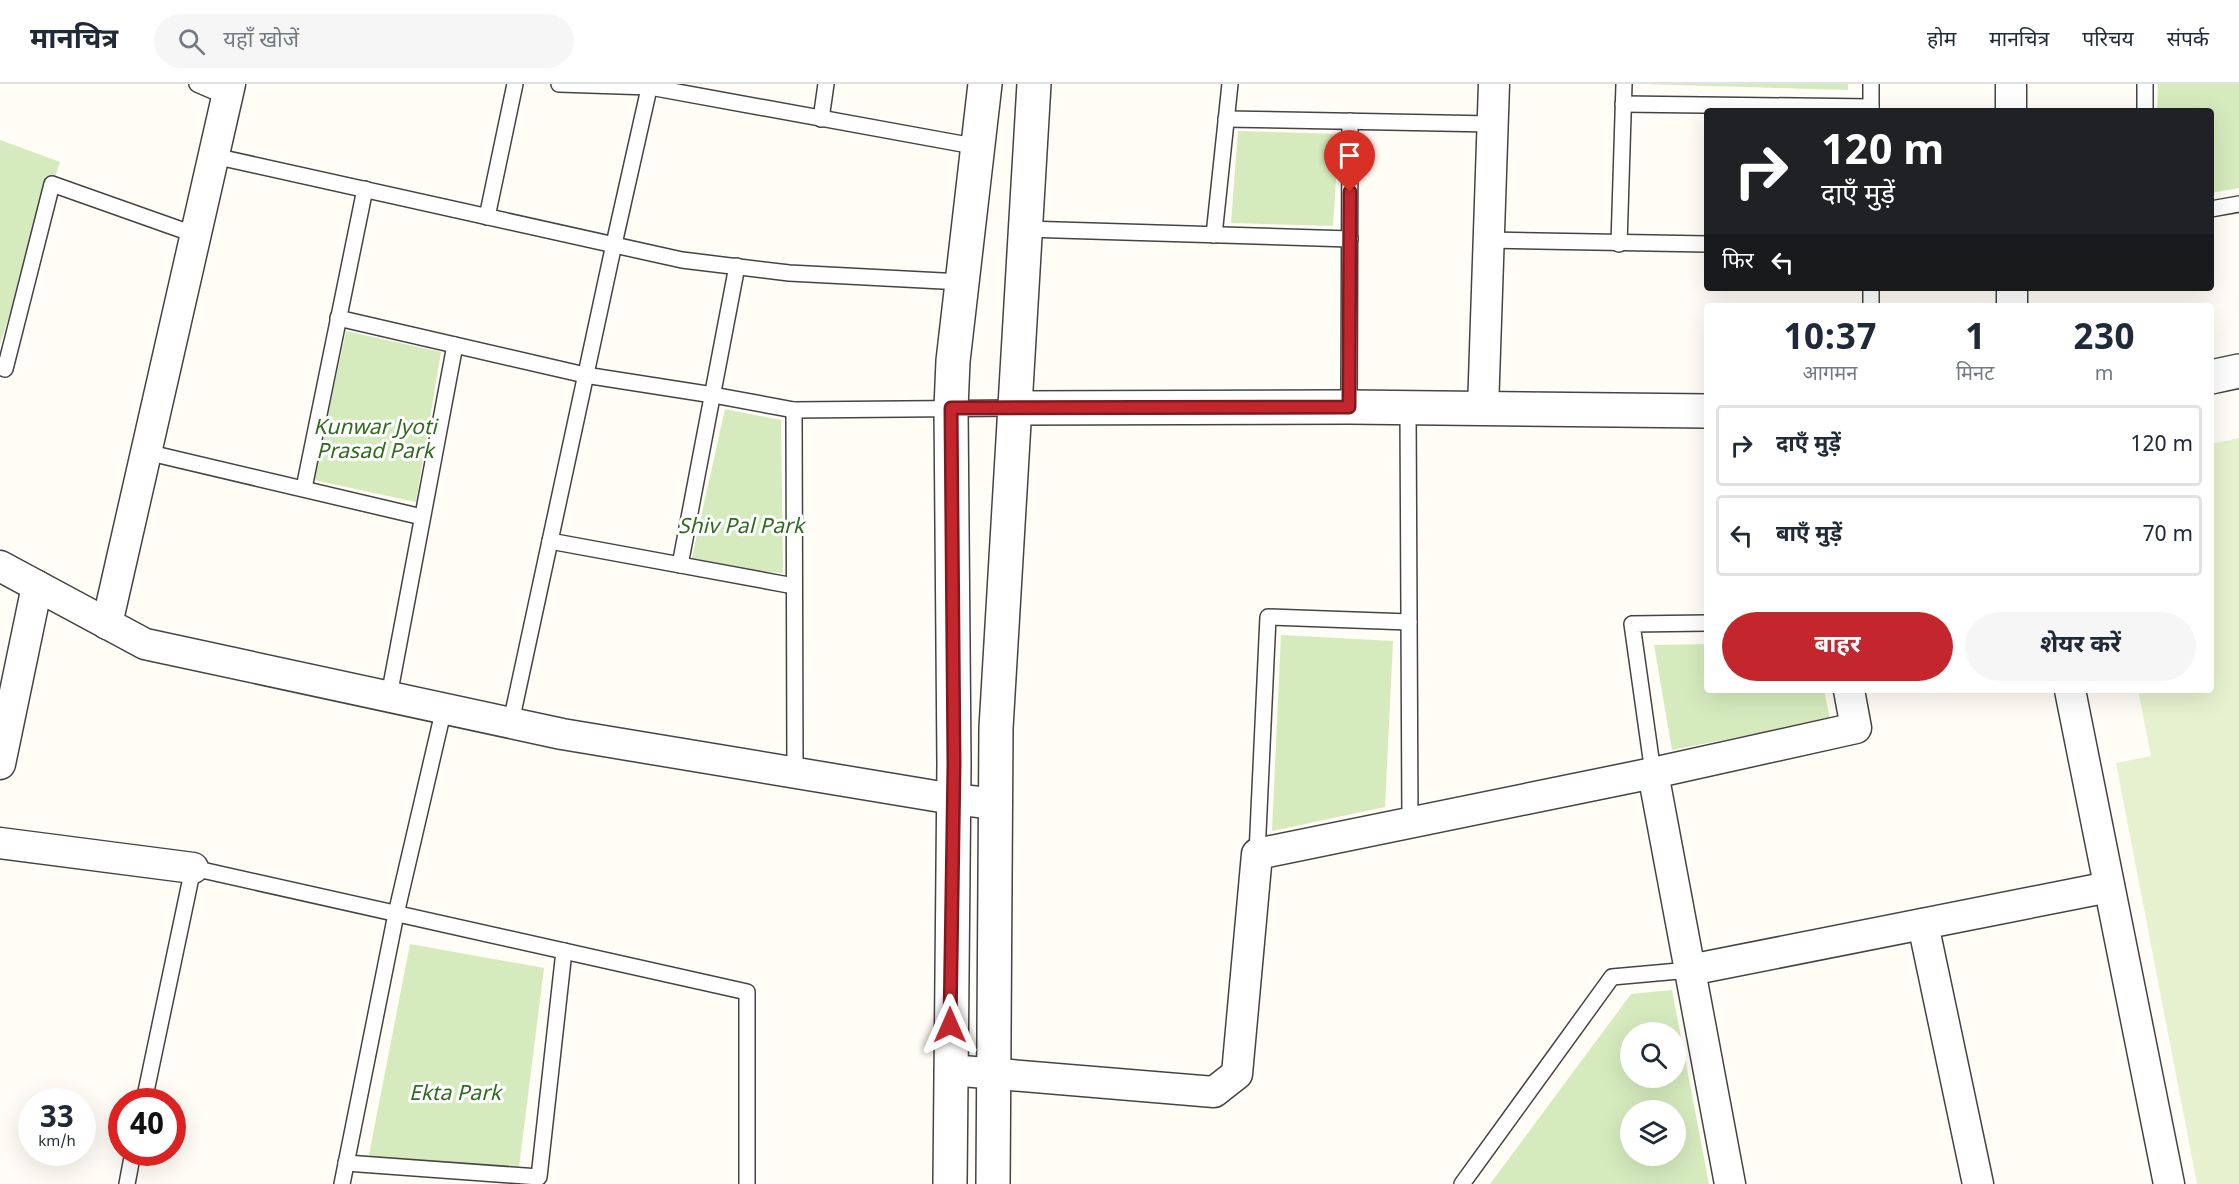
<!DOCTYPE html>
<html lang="hi">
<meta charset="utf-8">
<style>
body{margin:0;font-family:Georgia,"Noto Sans Devanagari",serif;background:#f6f6f7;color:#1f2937;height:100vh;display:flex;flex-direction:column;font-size:22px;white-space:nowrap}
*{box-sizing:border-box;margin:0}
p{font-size:20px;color:#747a83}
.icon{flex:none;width:33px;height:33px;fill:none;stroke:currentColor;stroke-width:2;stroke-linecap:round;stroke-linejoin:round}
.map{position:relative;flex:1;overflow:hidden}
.side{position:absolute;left:1704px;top:219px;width:510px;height:390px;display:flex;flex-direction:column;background:#fff;border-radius:6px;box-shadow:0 6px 24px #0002}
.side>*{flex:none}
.banner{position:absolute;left:1704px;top:24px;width:510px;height:183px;border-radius:6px;box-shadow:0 6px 24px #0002;background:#202124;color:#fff;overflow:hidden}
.buttons{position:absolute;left:1620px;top:938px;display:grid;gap:12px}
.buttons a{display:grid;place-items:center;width:66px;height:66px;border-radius:50%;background:#fff;box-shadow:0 6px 24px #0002;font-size:30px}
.speed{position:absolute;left:18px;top:1004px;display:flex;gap:12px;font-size:30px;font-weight:700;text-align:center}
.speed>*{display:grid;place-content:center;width:78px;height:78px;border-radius:50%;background:#fff;box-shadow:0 6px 24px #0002;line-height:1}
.speed small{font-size:15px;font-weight:400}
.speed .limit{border:9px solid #d22;background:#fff;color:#111}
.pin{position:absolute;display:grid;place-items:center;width:51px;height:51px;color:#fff;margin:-62px -26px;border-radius:50% 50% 50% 0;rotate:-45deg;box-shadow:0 0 6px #0007}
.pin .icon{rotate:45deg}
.me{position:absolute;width:66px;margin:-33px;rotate:0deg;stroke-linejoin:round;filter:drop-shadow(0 0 4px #0008)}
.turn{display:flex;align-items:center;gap:21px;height:126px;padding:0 18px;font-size:27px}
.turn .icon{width:78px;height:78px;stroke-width:2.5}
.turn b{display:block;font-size:42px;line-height:51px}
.then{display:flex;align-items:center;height:57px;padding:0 18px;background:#0003;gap:12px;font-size:22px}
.eta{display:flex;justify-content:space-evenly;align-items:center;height:102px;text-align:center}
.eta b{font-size:36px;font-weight:700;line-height:42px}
.button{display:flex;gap:12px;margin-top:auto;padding:12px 18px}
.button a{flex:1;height:69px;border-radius:36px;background:#c4262e;color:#fff;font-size:24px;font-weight:700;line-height:69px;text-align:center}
.button a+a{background:#f6f6f7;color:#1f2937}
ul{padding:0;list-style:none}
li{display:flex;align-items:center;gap:18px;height:81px;margin:0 12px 9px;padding:0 6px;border:3px solid #e0e1e3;border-radius:6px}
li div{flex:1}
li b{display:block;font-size:22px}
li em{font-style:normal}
header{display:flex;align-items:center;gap:36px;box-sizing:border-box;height:84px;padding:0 30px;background:#fff;border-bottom:2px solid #e0e1e3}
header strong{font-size:28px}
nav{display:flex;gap:33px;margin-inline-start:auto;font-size:21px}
.search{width:420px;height:54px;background:#f6f6f7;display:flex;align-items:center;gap:15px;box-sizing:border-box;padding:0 21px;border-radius:33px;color:#747a83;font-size:22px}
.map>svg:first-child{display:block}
.green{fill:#d5ebbd;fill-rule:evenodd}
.pitch{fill:#e6f2cf}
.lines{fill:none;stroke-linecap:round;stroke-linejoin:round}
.service-casing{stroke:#444;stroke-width:18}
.minor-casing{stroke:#444;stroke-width:33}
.tertiary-casing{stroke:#444;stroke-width:36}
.service{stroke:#fff;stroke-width:15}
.minor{stroke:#fff;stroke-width:30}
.tertiary{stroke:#fff;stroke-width:33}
.route-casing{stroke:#7f191e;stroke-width:15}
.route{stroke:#c4262e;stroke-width:10}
.labels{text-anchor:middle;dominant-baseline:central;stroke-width:6;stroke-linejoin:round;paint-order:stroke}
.park-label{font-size:21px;font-style:italic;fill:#2f6b1f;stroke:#fff}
</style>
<header>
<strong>मानचित्र</strong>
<div class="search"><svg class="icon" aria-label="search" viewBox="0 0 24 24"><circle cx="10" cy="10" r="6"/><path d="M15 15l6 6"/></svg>यहाँ खोजें</div>
<nav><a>होम</a><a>मानचित्र</a><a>परिचय</a><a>संपर्क</a></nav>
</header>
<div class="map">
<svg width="2239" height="1100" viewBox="0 0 2239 1100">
<rect width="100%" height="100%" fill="#fffdf5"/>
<g class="green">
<path d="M1644,0H1848V6Z"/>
<path d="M2158,0H2239V104L2211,109V27H2157Z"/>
<path d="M1238,47L1339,50L1333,142L1231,139Z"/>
<path d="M0,56L60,78L0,260Z"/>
<path d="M346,247L441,268L416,418L314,396Z"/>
<path d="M725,325L781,336L783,489L690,482Z"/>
<path d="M1281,551L1393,557L1385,723L1272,747Z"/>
<path d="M1707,560V606H1824L1830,635L1672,666L1654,561Z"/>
<path d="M410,860L544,884L518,1091L367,1081Z"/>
<path d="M1672,906L1709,1100H1490L1631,910ZM1630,948H1676V993H1630ZM1630,1026H1676V1071H1630Z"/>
</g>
<path class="pitch" d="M2239,354V1100H2197L2116,679L2151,672L2138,606H2211V360Z"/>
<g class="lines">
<g class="service-casing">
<g id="service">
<path d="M197,0L227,13"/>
<path d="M559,0L650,3L979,63"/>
<path d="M1871,0V27"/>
<path d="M1623,20L1871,23"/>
<path d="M2145,27V0"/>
<path d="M821,35L826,0"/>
<path d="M1226,35L1492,40"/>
<path d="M214,72L682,176L789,189L962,198"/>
<path d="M2211,125L2239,120"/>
<path d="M487,133L515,0"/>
<path d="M1025,145L1350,155"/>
<path d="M1214,151L1230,0"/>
<path d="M1488,156L1707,160"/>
<path d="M1619,160L1624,0"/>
<path d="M1871,204V222"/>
<path d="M338,234L585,291L713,311L794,326L1015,324"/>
<path d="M0,283L5,285L52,100L196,151"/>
<path d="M1349,323L1350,37"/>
<path d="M1408,324L1410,739"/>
<path d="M794,326L795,687"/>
<path d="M146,368L422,433"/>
<path d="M304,404L365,105"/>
<path d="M550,457L794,502"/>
<path d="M680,481L737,182"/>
<path d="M389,612L455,261"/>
<path d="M511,638L614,160L650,0"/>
<path d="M1653,689L1632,540L1707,539"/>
<path d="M1257,770L1268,533L1409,538"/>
<path d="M144,1017L193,784L747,908V1100"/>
<path d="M346,1079L539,1093L564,867"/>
<path d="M127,1100L133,1068"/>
<path d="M342,1100L396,830L444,624"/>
<path d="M1462,1100L1612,893L1690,886"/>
</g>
</g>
<g class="minor-casing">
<g id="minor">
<path d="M2011,0V27"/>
<path d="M2012,204V222"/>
<path d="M1483,325L1494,0"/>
<path d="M0,482L145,560L562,650L953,715L996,720"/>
<path d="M107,540L230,0"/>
<path d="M2070,606L2169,1100"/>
<path d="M0,680L37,502"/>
<path d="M1653,689L1730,1100"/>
<path d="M0,759L193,784"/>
<path d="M1923,840L1978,1100"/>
<path d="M1690,886L2109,803"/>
<path d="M950,986L1214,1008L1237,990L1257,770L1653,689L1856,644L1849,606"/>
</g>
</g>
<g class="tertiary-casing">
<g id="tertiary">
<path d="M2211,293L2239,287"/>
<path d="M1015,324L1349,323L1707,327"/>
<path d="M950,1100L954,680L951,324L953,277L985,0"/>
<path d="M993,1100L996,644L1034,0"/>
</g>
</g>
<use href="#service" class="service"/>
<use href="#minor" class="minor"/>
<use href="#tertiary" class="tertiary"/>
</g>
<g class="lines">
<g class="route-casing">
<path id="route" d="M950,941L954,680L951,324L1349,323L1350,108"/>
</g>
<use href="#route" class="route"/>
</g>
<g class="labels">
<g class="park-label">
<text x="375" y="345">Kunwar Jyoti<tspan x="375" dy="24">Prasad Park</tspan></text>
<text x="741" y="444">Shiv Pal Park</text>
<text x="455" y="1011">Ekta Park</text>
</g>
</g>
</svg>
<div class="buttons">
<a><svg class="icon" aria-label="search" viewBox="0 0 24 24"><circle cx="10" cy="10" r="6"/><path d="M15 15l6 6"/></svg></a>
<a><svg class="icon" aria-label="layers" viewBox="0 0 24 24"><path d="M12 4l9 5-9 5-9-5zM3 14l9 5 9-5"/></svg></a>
</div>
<div class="speed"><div>33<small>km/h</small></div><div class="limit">40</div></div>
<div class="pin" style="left:1350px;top:108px;background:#d93025"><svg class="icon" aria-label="arrive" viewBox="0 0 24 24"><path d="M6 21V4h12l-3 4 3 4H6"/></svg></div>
<svg class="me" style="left:950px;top:941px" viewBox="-20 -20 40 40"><path d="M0-17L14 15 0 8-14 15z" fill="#c4262e" stroke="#fff" stroke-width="4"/></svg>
<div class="banner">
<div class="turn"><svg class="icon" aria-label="right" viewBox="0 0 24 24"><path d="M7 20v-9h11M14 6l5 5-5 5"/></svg><div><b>120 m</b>दाएँ मुड़ें</div></div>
<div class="then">फिर<svg class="icon" aria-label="left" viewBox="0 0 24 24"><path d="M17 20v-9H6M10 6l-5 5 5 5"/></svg></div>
</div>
<section class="side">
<div class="eta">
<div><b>10:37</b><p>आगमन</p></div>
<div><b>1</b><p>मिनट</p></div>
<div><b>230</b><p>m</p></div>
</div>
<ul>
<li><svg class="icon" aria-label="right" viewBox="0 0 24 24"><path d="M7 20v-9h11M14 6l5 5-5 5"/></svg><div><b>दाएँ मुड़ें</b></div><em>120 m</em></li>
<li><svg class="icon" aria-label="left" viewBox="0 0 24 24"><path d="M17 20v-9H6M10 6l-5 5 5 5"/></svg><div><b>बाएँ मुड़ें</b></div><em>70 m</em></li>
</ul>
<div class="button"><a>बाहर</a><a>शेयर करें</a></div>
</section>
</div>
